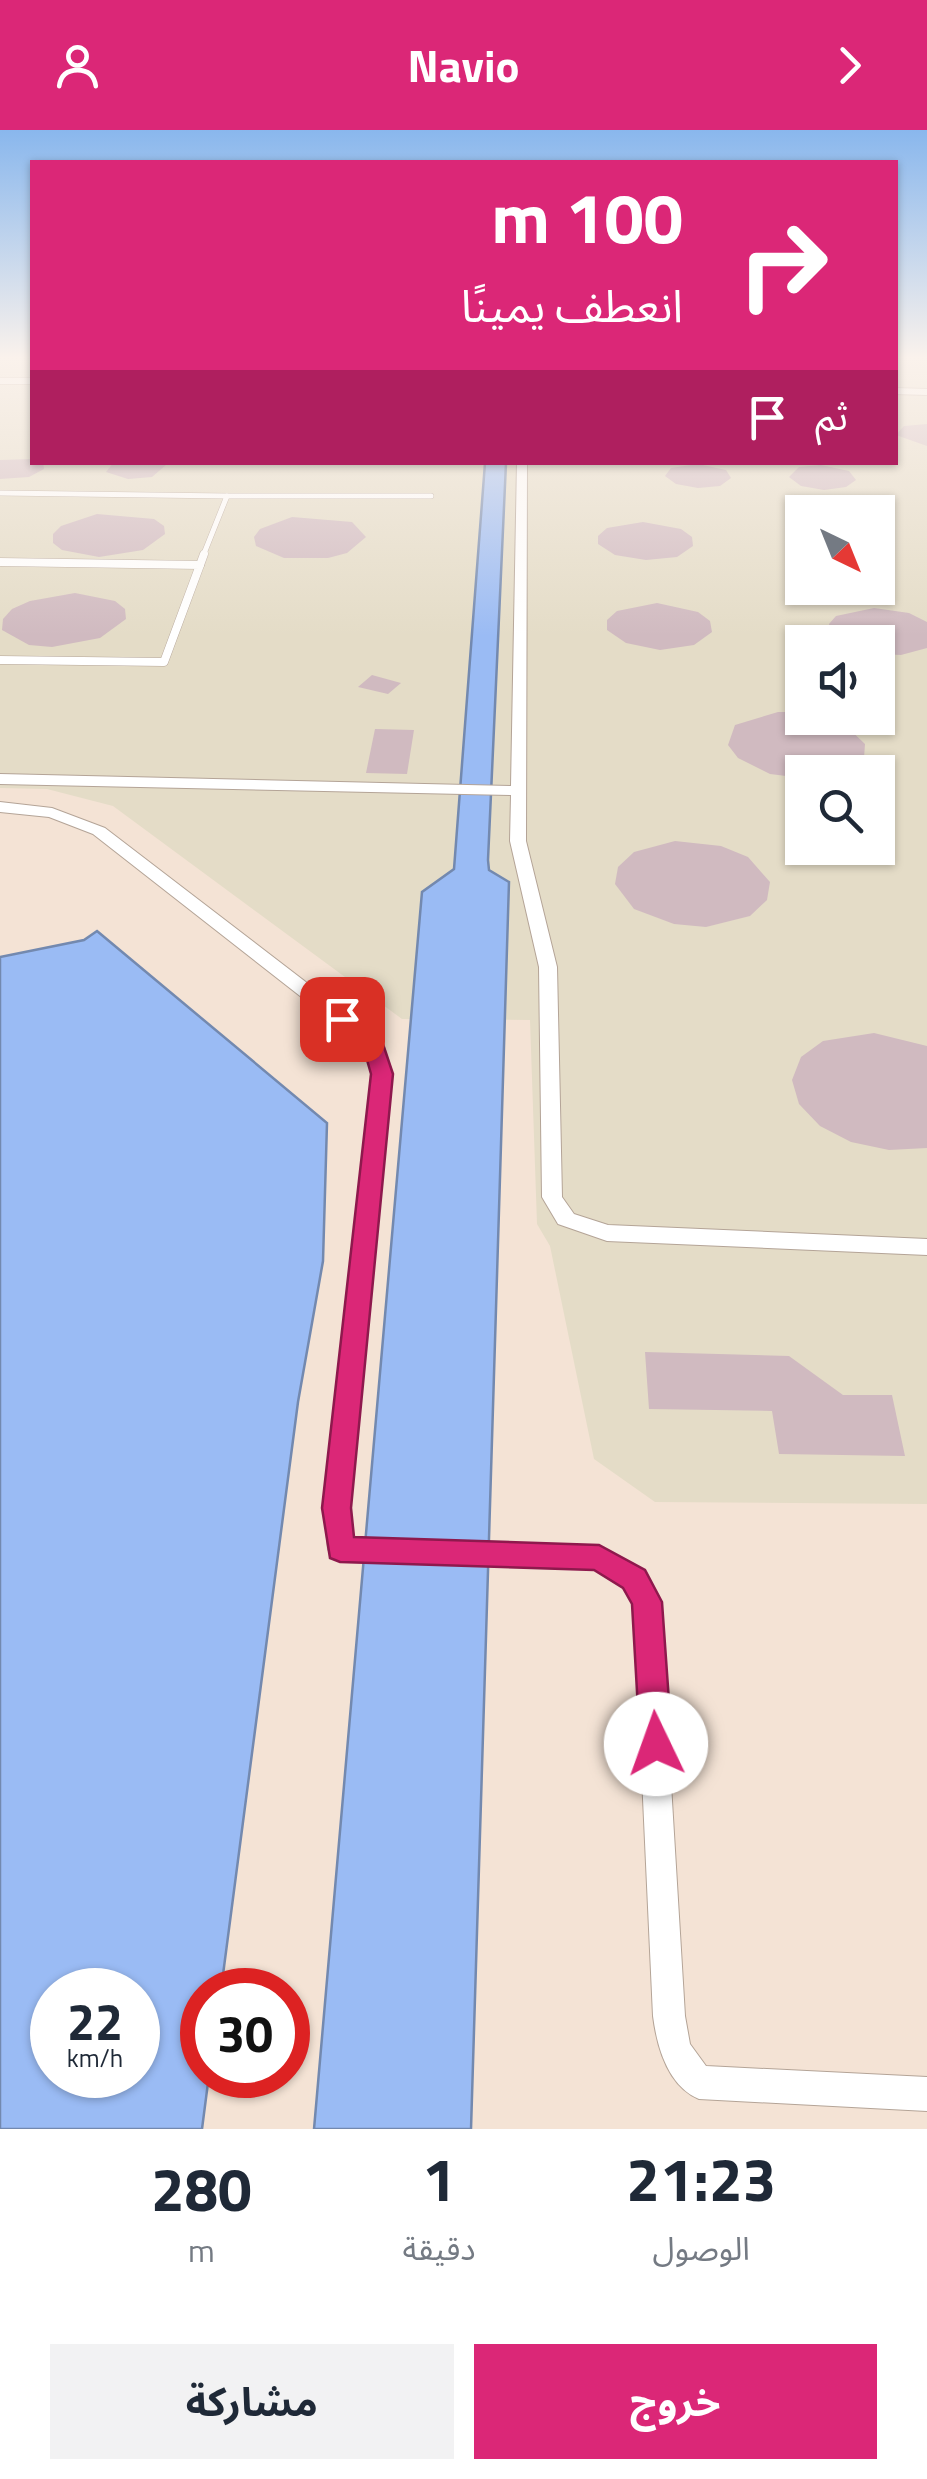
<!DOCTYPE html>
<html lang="ar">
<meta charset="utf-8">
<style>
body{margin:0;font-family:"Titillium Web","Noto Sans Arabic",sans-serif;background:#f2f2f3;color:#1f2937;direction:rtl;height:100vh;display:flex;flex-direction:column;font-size:38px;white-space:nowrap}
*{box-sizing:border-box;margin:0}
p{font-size:32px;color:#747a83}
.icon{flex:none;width:55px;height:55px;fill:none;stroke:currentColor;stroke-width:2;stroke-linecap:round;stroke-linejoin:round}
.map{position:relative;height:1999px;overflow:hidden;direction:ltr}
.sheet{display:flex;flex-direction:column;background:#fff;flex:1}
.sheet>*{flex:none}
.top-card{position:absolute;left:30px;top:30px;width:868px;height:305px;border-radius:0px;box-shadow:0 2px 8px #0004;direction:rtl;background:#db2777;color:#fff;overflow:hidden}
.needle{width:65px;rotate:137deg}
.tools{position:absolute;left:785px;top:365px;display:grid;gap:20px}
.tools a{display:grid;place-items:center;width:110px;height:110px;border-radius:0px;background:#fff;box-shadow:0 2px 8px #0004;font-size:50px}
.speed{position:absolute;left:30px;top:1838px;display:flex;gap:20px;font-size:50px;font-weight:700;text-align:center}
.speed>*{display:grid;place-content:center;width:130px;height:130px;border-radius:50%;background:#fff;box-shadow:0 2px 8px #0004;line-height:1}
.speed small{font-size:25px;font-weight:400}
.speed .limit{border:15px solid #d22;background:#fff;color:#111}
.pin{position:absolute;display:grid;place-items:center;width:85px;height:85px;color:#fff;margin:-42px;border-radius:20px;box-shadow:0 5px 15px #0006}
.me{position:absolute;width:110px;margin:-55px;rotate:357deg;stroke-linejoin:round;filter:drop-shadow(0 0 8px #0008)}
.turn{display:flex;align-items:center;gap:35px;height:210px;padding:0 50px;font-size:45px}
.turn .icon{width:130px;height:130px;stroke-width:2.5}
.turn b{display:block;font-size:70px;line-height:85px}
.then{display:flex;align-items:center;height:95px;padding:0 50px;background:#0003;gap:20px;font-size:38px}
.eta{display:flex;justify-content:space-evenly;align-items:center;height:170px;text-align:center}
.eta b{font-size:60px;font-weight:700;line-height:70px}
.cta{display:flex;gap:20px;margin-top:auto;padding:20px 50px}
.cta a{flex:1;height:115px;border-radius:0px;background:#db2777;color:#fff;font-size:40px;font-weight:700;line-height:115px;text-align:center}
.cta a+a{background:#f2f2f3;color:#1f2937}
header{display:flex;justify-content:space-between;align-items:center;height:130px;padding:0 50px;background:#db2777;color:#fff;font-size:45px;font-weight:700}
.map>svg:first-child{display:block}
.industrial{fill:#e4dcc7;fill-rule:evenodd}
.water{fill:#9abbf4;stroke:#7389af;stroke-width:2.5;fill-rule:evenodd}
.building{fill:#d0bac0}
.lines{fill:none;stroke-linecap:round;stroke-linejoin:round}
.service-far1-casing{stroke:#b4a497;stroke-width:6}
.service-casing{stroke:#b4a497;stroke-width:9}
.minor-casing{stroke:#b4a497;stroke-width:2}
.service-far1{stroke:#fff;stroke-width:5}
.service{stroke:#fff;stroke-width:8}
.minor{fill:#fff;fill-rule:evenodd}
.route{fill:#db2777;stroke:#8e194d;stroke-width:2.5}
</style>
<header><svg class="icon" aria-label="forward" viewBox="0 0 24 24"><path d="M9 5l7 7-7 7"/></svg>Navio<svg class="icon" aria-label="person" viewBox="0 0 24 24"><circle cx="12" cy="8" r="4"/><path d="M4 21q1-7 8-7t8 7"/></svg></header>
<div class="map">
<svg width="927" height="1999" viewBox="0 0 927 1999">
<rect width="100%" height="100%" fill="#f4e3d5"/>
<path class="industrial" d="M0,226H32V332H895V226H927V1374L655,1372L594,1329L550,1116L537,1094L530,890L402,889L113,676L47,659L0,658ZM802,382H878V458H802ZM802,512H878V588H802ZM802,642H878V718H802Z"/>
<g class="water">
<path d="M485,333H506L488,730L489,740L509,752L471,1999H314L422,762L454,739Z"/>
<path d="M97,801L327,993L323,1131L298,1272L221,1860H202V1945H209L202,1999H0V827L84,810ZM52,1860H138V1945H52Z"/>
</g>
<g class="building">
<path d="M927,294V316L896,305L904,296Z"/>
<path d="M32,329V332H43L44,339L29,347L0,349V330Z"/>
<path d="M114,332H163L166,335L152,347L128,349L106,342Z"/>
<path d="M698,334L726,340L731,348L720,356L698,358L676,354L665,346L671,338Z"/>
<path d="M821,335L849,341L856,350L846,357L824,360L801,356L789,347L799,337Z"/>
<path d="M97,384L154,389L164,396L165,404L143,420L99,427L62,420L53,413V404L61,396Z"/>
<path d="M292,387L352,392L366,407L347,423L328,428H284L256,416L254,407L260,399Z"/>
<path d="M643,392L681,399L692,407L693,416L677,427L646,430L615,425L598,414V406L607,398Z"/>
<path d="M878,398L891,406L894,415L878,427Z"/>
<path d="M75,463L115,471L125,479L126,489L100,508L52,517L29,515L2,500L3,489L12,479L30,471Z"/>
<path d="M657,473L698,482L710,491L712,502L694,515L660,520L626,513L607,500V490L617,481Z"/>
<path d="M874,478L909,483L927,492V518L901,525L878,524V512H841L831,505L829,494L836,486Z"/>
<path d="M372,545L401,553L388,564L358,557Z"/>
<path d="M778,582H802V588H828L844,594L865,614L864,628L844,642H802V648L770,644L738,628L728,615L735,595Z"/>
<path d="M375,599L414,600L407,644L366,643Z"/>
<path d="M675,711L721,716L748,727L770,752L767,770L750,786L706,797L674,794L634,779L615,754L618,737L634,722Z"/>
<path d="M874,903L927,916V1018L889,1020L851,1012L820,996L799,974L792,950L801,927L823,911Z"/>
<path d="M645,1222L789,1226L843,1265H892L905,1326L779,1324L772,1281L649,1279Z"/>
</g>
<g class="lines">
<g class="service-far1-casing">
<g id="service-far1">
<path d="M0,363L227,366L203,426"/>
<path d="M227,366H431"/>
</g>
</g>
<g class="service-casing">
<g id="service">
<path d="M0,432L200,435L164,532L0,530"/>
<path d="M200,435L204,424"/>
</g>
</g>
<g class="minor-casing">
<g id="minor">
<rect x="0" y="248" width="32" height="6"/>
<path d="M895,258L927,259V265L895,264Z"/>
<path d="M517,332H527L526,711L557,837L562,1067L574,1084L608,1095L927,1109V1125L607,1111L558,1094L542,1067L539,837L510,711L511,665L0,654V644L511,656Z"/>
<path d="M0,672L52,678L105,698L380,909L392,944L350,1378L353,1408L599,1416L643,1441L660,1472L685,1886L690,1914L706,1936L927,1947V1981L699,1969C668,1956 657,1917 653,1886L634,1473L625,1457L595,1438L341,1430L332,1427L328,1419L324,1378L372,944L364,916L93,704L49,687L0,682Z"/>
</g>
</g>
<use href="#service-far1" class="service-far1"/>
<use href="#service" class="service"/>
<use href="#minor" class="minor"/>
</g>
<linearGradient id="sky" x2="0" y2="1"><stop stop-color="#89b7ed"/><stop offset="0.45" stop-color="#faf2ec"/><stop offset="1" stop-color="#faf2ec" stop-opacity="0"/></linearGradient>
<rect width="927" height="506" fill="url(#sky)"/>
<path class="route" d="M342,883L381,908L393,944L351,1378L354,1407L599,1415L645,1440L662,1472L672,1614L668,1625L656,1629L645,1625L640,1614L632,1474L623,1458L594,1440L340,1432L330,1428L322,1378L371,944L363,916L332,889Z"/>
</svg>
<div class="tools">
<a><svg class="needle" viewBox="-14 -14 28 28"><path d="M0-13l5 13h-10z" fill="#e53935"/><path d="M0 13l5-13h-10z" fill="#747a83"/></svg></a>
<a><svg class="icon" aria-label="sound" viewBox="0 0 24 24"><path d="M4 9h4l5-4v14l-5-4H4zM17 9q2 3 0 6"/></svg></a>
<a><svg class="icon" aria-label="search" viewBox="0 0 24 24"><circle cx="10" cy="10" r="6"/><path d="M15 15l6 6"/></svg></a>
</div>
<div class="speed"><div>22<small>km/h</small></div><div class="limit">30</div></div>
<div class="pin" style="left:342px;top:889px;background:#d93025"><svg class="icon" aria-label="arrive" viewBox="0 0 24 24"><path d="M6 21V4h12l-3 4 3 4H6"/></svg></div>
<svg class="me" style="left:656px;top:1614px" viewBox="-20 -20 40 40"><circle r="19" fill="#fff"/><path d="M0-13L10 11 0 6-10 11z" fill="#db2777"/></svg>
<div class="top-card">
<div class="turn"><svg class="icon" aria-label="right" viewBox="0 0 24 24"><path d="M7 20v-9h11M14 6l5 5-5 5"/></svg><div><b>100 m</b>انعطف يمينًا</div></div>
<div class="then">ثم<svg class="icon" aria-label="arrive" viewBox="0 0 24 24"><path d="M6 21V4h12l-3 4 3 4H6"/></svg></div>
</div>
</div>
<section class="sheet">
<div class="eta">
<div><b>21:23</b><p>الوصول</p></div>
<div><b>1</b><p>دقيقة</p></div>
<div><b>280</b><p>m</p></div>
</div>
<div class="cta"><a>خروج</a><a>مشاركة</a></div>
</section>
